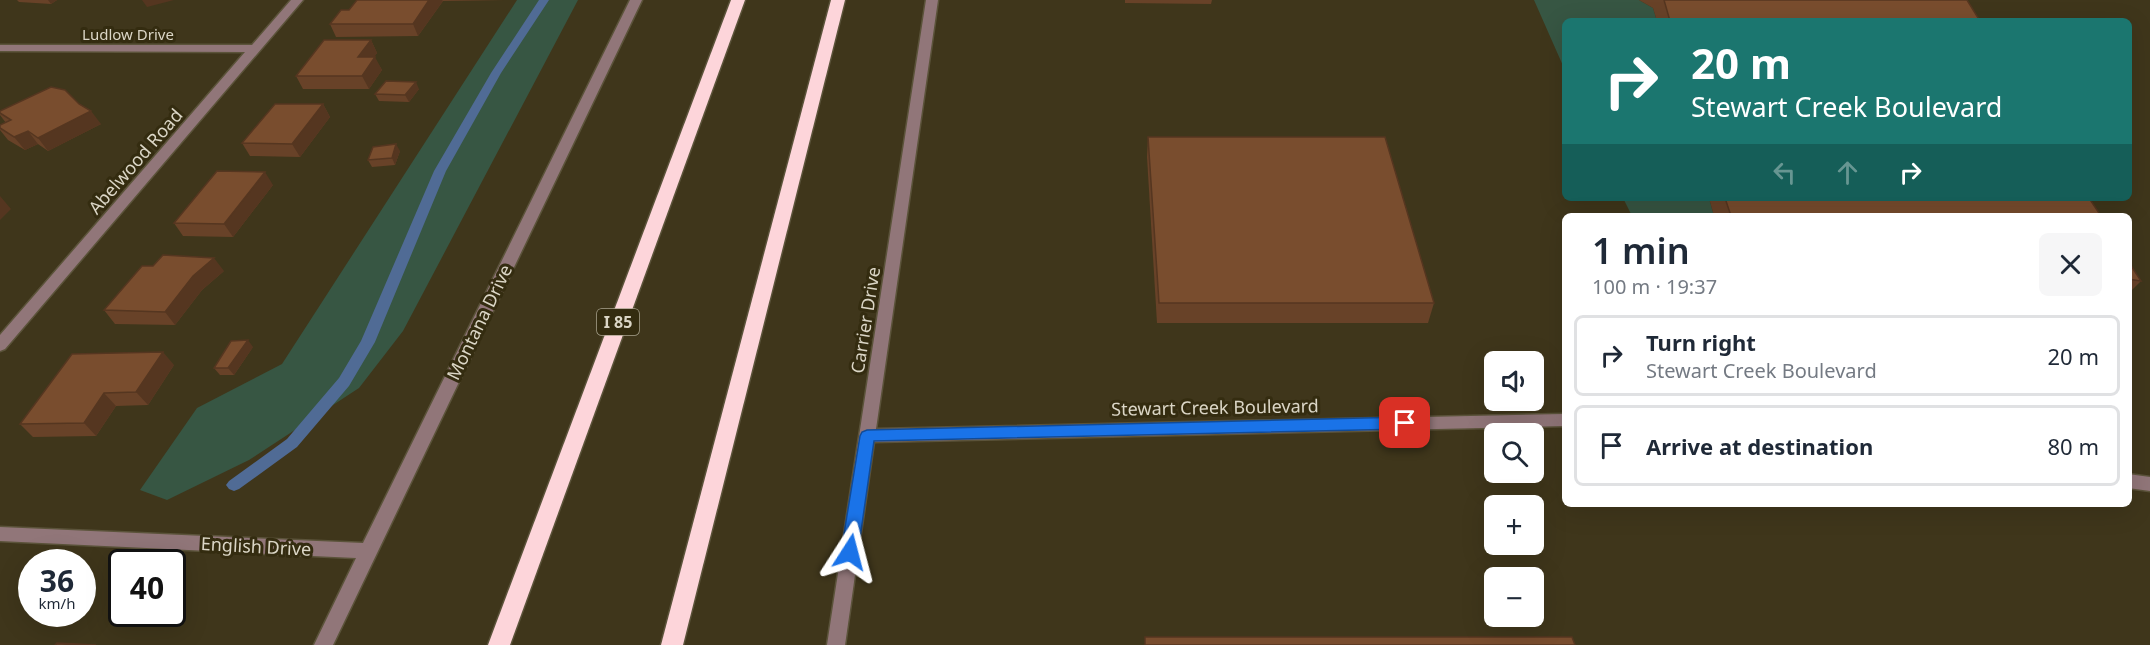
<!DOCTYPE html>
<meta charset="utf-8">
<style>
body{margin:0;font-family:"Noto Sans",sans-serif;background:#f6f6f7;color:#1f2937;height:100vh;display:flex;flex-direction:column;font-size:22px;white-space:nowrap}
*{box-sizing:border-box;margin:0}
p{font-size:20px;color:#747a83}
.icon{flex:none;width:33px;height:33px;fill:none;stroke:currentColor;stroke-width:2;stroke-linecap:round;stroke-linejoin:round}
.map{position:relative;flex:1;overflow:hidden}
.panel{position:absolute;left:1562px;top:213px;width:570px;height:294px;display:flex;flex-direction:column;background:#fff;border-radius:9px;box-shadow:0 6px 24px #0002}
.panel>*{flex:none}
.top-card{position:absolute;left:1562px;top:18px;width:570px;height:183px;border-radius:9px;box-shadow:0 6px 24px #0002;background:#1b766f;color:#fff;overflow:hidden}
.tools{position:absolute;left:1484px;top:351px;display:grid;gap:12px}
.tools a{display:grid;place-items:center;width:60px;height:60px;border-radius:9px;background:#fff;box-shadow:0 6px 24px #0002;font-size:30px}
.speed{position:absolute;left:18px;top:549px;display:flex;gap:12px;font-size:30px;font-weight:700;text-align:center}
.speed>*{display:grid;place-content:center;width:78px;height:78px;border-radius:50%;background:#fff;box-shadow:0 6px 24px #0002;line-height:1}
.speed small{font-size:15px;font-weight:400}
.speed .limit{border:3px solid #111;border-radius:9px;background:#fff;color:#111}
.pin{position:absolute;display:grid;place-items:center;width:51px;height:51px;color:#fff;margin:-26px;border-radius:12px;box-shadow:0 3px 9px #0006}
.me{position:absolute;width:66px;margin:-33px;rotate:9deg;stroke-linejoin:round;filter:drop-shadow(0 0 4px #0008)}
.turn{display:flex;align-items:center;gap:21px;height:126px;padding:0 30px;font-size:27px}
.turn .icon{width:78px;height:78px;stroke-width:2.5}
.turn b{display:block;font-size:42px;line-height:51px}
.lanes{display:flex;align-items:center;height:57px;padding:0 30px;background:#0003;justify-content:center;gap:30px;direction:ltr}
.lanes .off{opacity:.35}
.round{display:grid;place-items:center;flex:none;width:63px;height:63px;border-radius:9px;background:#f6f6f7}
.overview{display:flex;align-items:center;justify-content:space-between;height:102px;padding:0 30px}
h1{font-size:36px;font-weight:600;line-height:45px}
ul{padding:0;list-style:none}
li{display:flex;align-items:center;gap:18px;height:81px;margin:0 12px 9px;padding:0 18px;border:3px solid #e0e1e3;border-radius:9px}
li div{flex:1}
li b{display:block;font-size:22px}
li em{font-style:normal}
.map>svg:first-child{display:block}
.green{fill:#375643}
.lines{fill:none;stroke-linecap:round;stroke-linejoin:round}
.stream{fill:#506b95;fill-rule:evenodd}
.minor-casing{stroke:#5b533a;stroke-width:3}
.highway-casing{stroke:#5b533a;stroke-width:3}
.minor{fill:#917679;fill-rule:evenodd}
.highway{fill:#fdd5da;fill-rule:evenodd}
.wall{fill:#684228}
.shaded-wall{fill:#553620}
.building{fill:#794d2e;stroke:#553620;stroke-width:1.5}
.route{fill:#1a73e8;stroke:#114b97;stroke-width:1.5}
.labels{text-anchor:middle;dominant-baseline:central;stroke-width:6;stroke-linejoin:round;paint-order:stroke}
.far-street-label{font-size:15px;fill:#dbd6c6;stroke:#342c10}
.shield{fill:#342c10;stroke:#a9a38f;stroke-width:1.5}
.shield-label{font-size:16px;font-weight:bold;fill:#dbd6c6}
.street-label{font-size:18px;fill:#dbd6c6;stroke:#342c10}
</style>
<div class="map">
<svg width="2150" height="645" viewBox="0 0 2150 645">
<rect width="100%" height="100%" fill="#3f361b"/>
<g class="green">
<path d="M517,0H578L403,331L359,388L249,460L167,500L140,490L197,408L282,364Z"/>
<path d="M1534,0H1639L1653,8L1657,21H1564V68Z"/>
<path d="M1623,198H1709L1714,216H1632Z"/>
</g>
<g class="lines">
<path class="stream" d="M539,0H549L501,73L446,171L375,342L349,386L297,447L239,489L234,491L229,489L226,485L229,481L287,439L339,378L361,341L434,171L491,73Z"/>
<g class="minor-casing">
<g id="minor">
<path d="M291,0H303L5,349L0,351V335L245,52L0,51V45H252Z"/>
<path d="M630,0H642L333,645H314L356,558L0,541V527L363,543Z"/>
<path d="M926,0H938L876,429L1564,414V426L874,442L845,645H827Z"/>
<path d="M2128,474L2150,477V491L2128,488Z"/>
</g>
</g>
<g class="highway-casing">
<g id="highway">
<path d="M731,0H745L510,645H488Z"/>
<path d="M831,0H845L683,645H661Z"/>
</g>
</g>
<use href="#minor" class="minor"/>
<use href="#highway" class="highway"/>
</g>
<g class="wall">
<path d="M17,0H57L51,4L19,2Z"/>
<path d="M357,0H505L443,1L418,36L336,37L330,24L349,10Z"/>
<path d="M1125,0H1212L1211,4L1125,3Z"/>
<path d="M1639,0H1967L1980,21H1657L1653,8Z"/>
<path d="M371,40L377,53L374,57L382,70L369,89H303L296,76Z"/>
<path d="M419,89L409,102L379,101L375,94Z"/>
<path d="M323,104L330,117L300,157L250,156L242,143Z"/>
<path d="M0,111L101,124L48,151L38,144L25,150L8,140L0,130V125L6,123L0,115Z"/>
<path d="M1148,137L1434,303L1428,323H1157L1147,157Z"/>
<path d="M400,151L395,165L372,167L368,160Z"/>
<path d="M273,185L233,237L183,236L174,223Z"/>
<path d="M1709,198H2089L2101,216H1714Z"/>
<path d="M2128,261L2141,281L2128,294Z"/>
<path d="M224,271L202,290L175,325L115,324L104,310Z"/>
<path d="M253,347L234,375H220L214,368Z"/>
<path d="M174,365L148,405L116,406L96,436L33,437L20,424Z"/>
</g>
<g class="shaded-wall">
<path d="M48,0H57L51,4Z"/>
<path d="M142,0H174L147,7Z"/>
<path d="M429,0H442L443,1L418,36L413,24Z"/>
<path d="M371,40L377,53L365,70L358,57Z"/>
<path d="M375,57L382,70L369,89L362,76Z"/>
<path d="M416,82L419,89L409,102L405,95Z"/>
<path d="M323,104L330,117L300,157L292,144Z"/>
<path d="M91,111L101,124L48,151L38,138Z"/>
<path d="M28,131L38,144L25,150L14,137Z"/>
<path d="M396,144L400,151L395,165L392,158Z"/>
<path d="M265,172L273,185L233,237L224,224Z"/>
<path d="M0,196L11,209L0,220Z"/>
<path d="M214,258L224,271L202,290L175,325L165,312L193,276Z"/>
<path d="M248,340L253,347L234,375L228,368Z"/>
<path d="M163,352L174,365L148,405L136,392Z"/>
<path d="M104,393L116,406L96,436L84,423Z"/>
</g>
<g class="building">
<path d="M357,0H429L413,24H330L341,10H349Z"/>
<path d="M1664,0H1967L1980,21H1670Z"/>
<path d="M324,40H371L358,57H375L362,76H296Z"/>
<path d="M386,81L416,82L405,95L375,94Z"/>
<path d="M51,87L65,90L79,104L91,111L38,138L28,131L14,137L0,128V125L11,120L0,113V111Z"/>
<path d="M275,104H323L292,144L242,143Z"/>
<path d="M1148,137H1385L1434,303H1159Z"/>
<path d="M396,144L392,158L368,160L373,147Z"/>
<path d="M217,171L265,172L224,224L174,223Z"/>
<path d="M1725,198H2089L2101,216H1731Z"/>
<path d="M163,255L214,258L193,276L165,312L104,310L142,266H153Z"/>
<path d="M2128,261L2141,281L2128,279Z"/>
<path d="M248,340L228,368H214L231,341Z"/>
<path d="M163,352L136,392L104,393L84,423L20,424L72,354Z"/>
<path d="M1145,637H1572L1575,645H1145Z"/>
<path d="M57,643L96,645H55Z"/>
</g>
<path class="route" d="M1405,417L1410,419L1412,423L1410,427L1405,429L874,441L858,552L855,557L850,559L844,557L841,552L860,436L862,432L867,430Z"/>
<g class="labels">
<g class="far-street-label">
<text x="128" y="34">Ludlow Drive</text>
</g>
<rect class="shield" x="597" y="309" width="42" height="26" rx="4.5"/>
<g class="shield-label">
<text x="618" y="322">I 85</text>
</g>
<g class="street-label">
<text transform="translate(135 161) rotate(-49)">Abelwood Road</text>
<text transform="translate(865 320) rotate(-81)">Carrier Drive</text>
<text transform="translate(479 322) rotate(-64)">Montana Drive</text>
<text transform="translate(1215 407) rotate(-1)">Stewart Creek Boulevard</text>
<text transform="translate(256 546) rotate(3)">English Drive</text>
</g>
</g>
</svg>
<div class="tools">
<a><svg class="icon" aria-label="sound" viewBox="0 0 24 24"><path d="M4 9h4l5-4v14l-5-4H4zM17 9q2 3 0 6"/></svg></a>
<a><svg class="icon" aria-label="search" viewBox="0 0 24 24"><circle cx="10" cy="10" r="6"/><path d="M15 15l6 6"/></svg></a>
<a>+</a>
<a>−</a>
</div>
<div class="speed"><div>36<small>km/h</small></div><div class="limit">40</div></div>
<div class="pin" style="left:1405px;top:423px;background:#d93025"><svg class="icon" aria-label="arrive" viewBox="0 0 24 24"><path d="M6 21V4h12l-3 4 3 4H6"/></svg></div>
<svg class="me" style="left:850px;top:552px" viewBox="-20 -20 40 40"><path d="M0-17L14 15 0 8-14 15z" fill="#1a73e8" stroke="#fff" stroke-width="4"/></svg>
<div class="top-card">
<div class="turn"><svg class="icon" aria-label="right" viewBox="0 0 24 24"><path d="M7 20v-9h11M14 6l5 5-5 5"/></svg><div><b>20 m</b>Stewart Creek Boulevard</div></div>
<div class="lanes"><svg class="icon off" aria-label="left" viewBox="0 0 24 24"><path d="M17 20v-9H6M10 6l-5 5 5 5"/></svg><svg class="icon off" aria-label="ahead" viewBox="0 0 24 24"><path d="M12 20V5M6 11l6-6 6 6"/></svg><svg class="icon" aria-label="right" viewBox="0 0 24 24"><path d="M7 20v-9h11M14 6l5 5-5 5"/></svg></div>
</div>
<section class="panel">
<div class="overview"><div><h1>1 min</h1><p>100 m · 19:37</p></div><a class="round"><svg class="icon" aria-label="close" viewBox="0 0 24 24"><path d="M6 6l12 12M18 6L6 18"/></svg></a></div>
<ul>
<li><svg class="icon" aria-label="right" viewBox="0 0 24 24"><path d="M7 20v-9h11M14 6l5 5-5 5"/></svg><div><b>Turn right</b><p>Stewart Creek Boulevard</p></div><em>20 m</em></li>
<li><svg class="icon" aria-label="arrive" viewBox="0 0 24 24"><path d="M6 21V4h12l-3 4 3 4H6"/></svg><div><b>Arrive at destination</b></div><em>80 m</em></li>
</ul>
</section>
</div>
